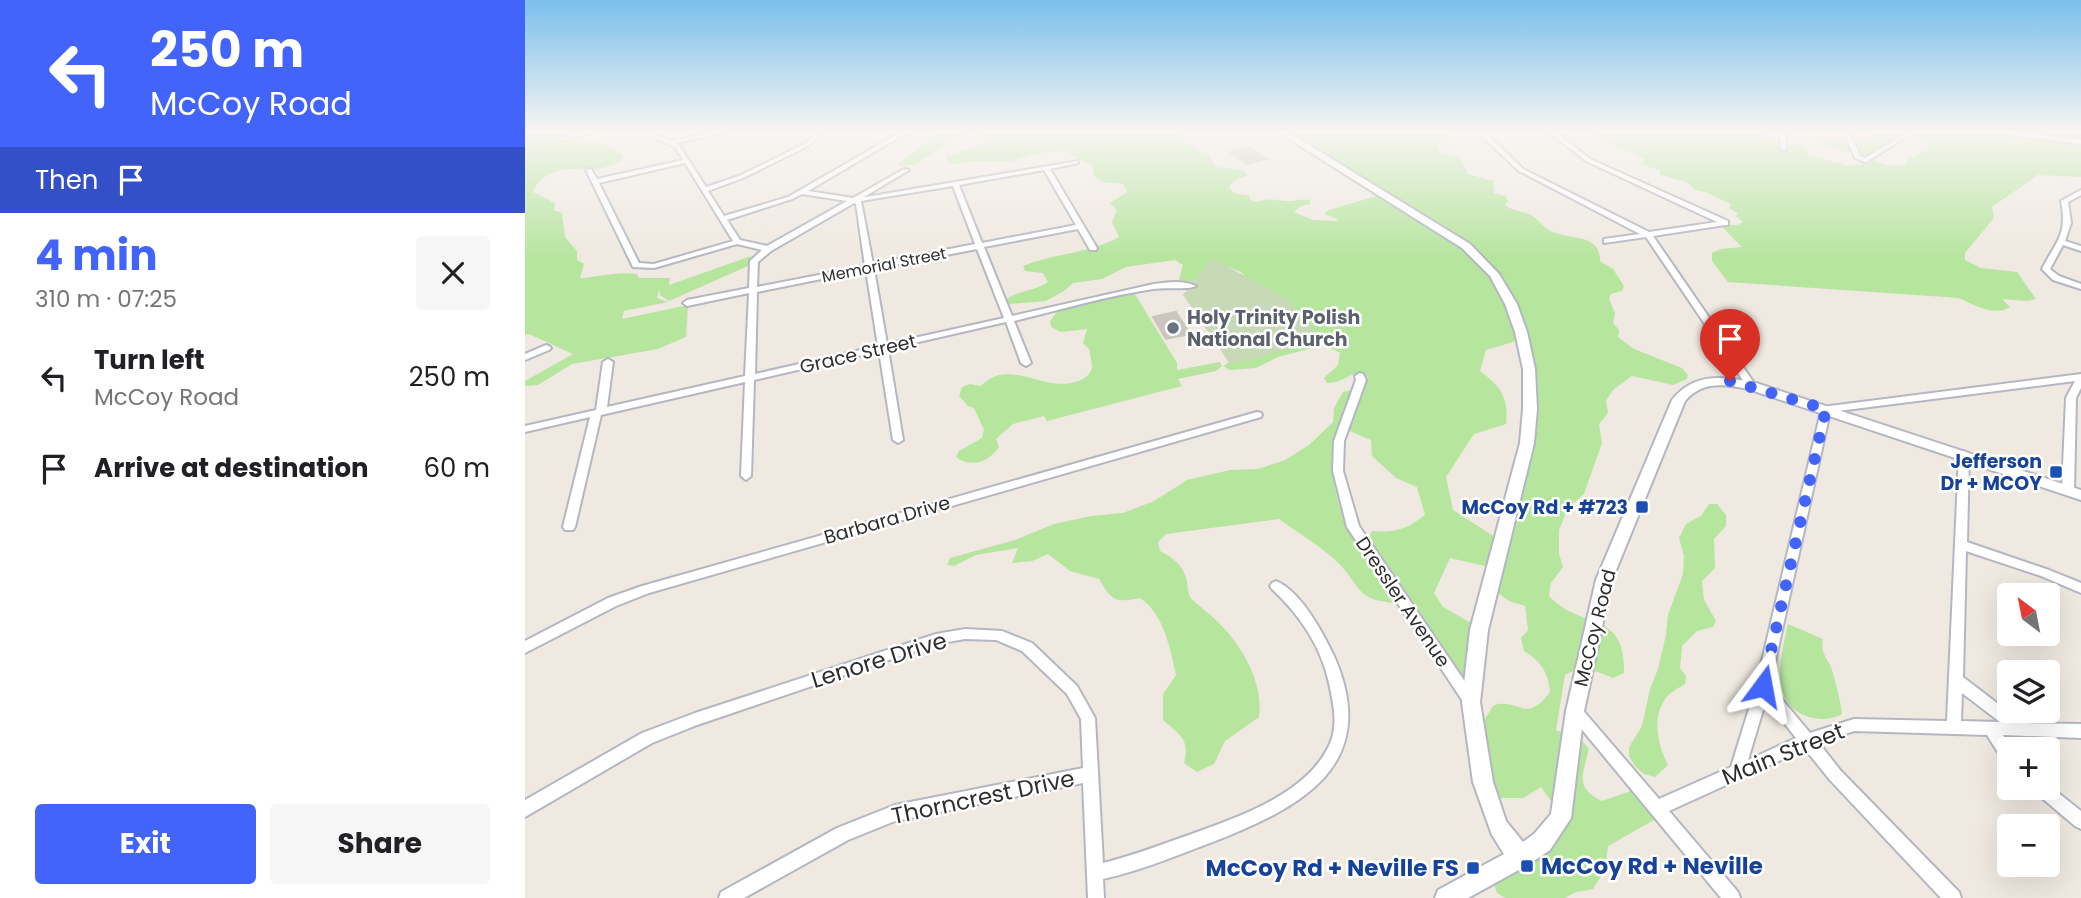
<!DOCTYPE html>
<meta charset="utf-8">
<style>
body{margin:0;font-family:Poppins,sans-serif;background:#f6f6f6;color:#202124;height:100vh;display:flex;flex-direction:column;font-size:26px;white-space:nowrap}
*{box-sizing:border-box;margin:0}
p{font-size:23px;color:#757577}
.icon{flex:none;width:38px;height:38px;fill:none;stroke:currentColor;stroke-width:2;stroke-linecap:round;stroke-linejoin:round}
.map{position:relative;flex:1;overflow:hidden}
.side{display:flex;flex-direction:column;background:#fff;width:525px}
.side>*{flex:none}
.top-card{background:#4264fb;color:#fff;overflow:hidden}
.needle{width:46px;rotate:328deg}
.fabs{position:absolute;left:1472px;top:583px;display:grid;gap:14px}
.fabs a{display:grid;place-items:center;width:63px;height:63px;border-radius:7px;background:#fff;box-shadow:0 7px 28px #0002;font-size:35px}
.pin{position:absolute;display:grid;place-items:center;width:60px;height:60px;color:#fff;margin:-72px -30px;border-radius:50% 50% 50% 0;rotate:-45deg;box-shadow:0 0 7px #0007}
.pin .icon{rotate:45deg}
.me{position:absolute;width:77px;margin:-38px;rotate:13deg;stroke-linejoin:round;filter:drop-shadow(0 0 5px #0008)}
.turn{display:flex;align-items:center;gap:24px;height:147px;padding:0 35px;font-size:32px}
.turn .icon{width:91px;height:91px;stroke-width:2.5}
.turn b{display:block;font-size:49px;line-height:60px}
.then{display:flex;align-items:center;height:66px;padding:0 35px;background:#0003;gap:14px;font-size:26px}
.round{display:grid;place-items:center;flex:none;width:74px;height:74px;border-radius:7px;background:#f6f6f6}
.summary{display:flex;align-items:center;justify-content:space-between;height:119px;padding:0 35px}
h1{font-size:42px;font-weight:700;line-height:52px;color:#4264fb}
.cta{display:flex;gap:14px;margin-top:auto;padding:14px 35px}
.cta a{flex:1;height:80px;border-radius:7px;background:#4264fb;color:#fff;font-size:28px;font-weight:700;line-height:80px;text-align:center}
.cta a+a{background:#f6f6f6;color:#202124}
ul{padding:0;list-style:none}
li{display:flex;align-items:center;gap:21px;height:91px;padding:0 35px}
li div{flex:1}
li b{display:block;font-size:26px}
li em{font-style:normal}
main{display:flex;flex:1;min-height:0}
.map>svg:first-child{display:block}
.green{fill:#b6e59e}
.cemetery{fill:#c8d9b8}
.building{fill:#cbc7bf;stroke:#cbc5ba;stroke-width:2}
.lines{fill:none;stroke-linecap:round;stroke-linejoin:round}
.minor-casing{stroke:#b4b7c1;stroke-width:4}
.tertiary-casing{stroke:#b4b7c1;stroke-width:4}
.minor{fill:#fff;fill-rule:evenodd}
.tertiary{fill:#fff;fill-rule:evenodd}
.route{stroke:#4264fb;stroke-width:12;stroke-dasharray:0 21.6}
.worship-dot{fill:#6b7280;stroke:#fff;stroke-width:2.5}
.transit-dot{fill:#1a4fb4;stroke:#fff;stroke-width:2.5}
.labels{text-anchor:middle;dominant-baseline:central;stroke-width:5;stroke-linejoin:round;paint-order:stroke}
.far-street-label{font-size:16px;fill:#2e2e2e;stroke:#fff}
.worship-label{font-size:19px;font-weight:bold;fill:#5b616d;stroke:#fff;text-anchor:start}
.street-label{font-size:19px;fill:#2e2e2e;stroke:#fff}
.transit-label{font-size:19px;font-weight:bold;fill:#164399;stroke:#fff;text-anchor:end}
.near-street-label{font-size:23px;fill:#2e2e2e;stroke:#fff}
.near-transit-label{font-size:23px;font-weight:bold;fill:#164399;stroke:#fff;text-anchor:start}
</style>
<main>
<section class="side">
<div class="top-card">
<div class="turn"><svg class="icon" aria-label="left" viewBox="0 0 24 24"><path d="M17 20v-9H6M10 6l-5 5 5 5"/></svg><div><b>250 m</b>McCoy Road</div></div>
<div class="then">Then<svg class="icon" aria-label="arrive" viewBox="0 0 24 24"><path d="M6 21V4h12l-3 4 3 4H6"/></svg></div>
</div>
<div class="summary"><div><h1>4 min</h1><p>310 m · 07:25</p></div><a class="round"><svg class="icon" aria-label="close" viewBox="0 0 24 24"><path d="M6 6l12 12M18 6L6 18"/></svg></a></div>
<ul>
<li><svg class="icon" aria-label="left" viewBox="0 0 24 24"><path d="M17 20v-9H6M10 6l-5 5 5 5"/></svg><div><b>Turn left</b><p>McCoy Road</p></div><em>250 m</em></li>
<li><svg class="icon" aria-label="arrive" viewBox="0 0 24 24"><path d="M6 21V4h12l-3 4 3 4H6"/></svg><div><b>Arrive at destination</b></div><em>60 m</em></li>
</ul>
<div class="cta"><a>Exit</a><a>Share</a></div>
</section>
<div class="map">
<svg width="1556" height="898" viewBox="0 0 1556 898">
<rect width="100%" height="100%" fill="#efe9e1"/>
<g class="green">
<path d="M0,132H33L36,138L51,140L55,144C74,141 83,144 98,155L95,162C85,166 73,170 62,169C40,168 17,170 8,192L30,203L29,210L37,213L40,237L52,251V260L59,264L55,278C75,277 92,271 112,274L114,278H145L144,285L226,256L223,266L144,301L135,295L134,289L132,298L143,302L99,311L97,319L163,305L161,337L133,349L47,364L13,385L0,386V381L48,354L4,334L0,335Z"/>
<path d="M417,132H441L389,165L374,166V163Z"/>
<path d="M449,132H654L656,140L672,150L682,153L690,167L718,170L723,175L709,181L704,187L709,193L725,196V200L731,202C744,198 748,200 761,201C769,202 776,198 785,200V204L776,206L769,212L788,220L812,221L813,219L799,214L804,210L858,194L758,132H912L926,139L913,145L915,152L935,158L943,174L968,181L969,193L981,196L983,201L980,205C987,211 997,211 1006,215C1015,220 1019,229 1028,232C1047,240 1076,234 1075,261L1088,269L1099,286L1097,291L1086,294L1084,299L1090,313L1088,323L1094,330L1093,337L1109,349L1157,368L1163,375L1162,379L1148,385L1107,376L1088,390L1081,401L1083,413L1074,424L1077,443L1059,494L1043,508L1034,530V554L1038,567L1026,583L1024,596C1057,631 1101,609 1099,673L1088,678C1072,671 1057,665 1040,675L1031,730L1057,741L1064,749C1058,774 1049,788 1077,801L1114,788L1136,816L1083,846L1080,870L1068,889L1051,892L1040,898H980L972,893L967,878C991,865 1030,846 1037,817L1016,787L998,798H975L960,780L952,731L969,705C996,698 1000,725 1025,692C1023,671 1016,662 999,651L996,638L1003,630L1000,606L984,601L968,589C994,490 1039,366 970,274C948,244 908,222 876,205C895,221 920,232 940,247C970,270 983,301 994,335L988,342L961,350L955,371C975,386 984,397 981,424L949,434L921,477L928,510L976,541L969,568L925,558L909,593L918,607L953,627L943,693L904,641L841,545L847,531C870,533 882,529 900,515L892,487L871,478L847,456L846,440L820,429L834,386L843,378L839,372C825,372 817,384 802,383L799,378L813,365L815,353L799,345L753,357L731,368L704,370L699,366C722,346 758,347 784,333V330C767,328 754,336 738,337L735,333L746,323L752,312L748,301L714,286L713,280L719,274C696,261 686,264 668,282L654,280L658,265L650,260L601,267L577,279L548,283L539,291L521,301L485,304L480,300C492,291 510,291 523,282L518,273L500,271L498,266C530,253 563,254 594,237L587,222L592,210L585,203L602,192L598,184L577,182L568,175V166L540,151L515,153L487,161H448L431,164L422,160L421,156L458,145L462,137Z"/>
<path d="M1069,132H1238L1237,137L1240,139L1282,147V154L1286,156L1324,166L1337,164V155L1301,146L1290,140L1293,137L1329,142L1348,138L1349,136L1344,132H1384L1346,155L1349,161L1366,166L1381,165L1383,159L1404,149L1405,146L1386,135L1390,132L1437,135H1444V132H1556V177L1513,175L1467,207L1469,218L1440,253V260L1456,268L1492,272L1511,299L1502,301L1477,299L1485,307C1469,317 1449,305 1434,298L1203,282L1187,261V253L1196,249L1217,247L1195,225H1213L1218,222L1211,216L1213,213L1204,208L1206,204L1180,192L1170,190L1162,182L1135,175V170L1116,165L1120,160L1117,157L1083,144Z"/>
<path d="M608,291L652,363V370L695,362L697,366L691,371L653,379L657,386L522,421L519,416L488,424L471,439L474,447C465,461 446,469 431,457L434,451L457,438L459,430L449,408L443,406L434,396L437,387L445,384L456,386C484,356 518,394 553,381C559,379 563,376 566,371C569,364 564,357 565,350L558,343L562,329L536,332L526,327L525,321L534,309Z"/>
<path d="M831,389C815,436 798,472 820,520C825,531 828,541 838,546L874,603C827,601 838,585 809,559C792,544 772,532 754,519L641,534L633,542L635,551C649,558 659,566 662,582C663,588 663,594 666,598C673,606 683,612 691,620C716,644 739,682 734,717L700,741L689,764L672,772L659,763C665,739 655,735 638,720V694L651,675C645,648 639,614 615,598C590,603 587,601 574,579L545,571L523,554L507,561L487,563L493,548L451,555L429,566L422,565L425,558L490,540L529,524L566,516L598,513L629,501L662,480L705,470L733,469L760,460L784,445L808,422L809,408L818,392Z"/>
<path d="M1184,504H1192L1201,515V526L1189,539L1190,568L1177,581L1179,600L1191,621L1188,627L1172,631L1157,646L1155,668L1161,676L1160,684C1154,688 1145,692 1141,698C1126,718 1133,745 1143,765L1130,777L1119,774L1110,766L1104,756V747L1117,726L1125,689L1133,669L1141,635L1143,615L1158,574L1159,556L1154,538L1161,524L1176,516Z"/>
<path d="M1263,624L1298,639C1296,651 1299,654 1305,665C1308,670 1317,707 1317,714C1306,720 1295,720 1284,717C1242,704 1256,656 1263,624Z"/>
</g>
<path class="cemetery" d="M687,258L762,299L798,340L705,364L658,295Z"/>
<g class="building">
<path d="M724,147L742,159L722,164L705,152Z"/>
<path d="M651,312L665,334L641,339L628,317Z"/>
</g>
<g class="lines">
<g class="minor-casing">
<g id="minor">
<path d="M58,132H70L36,140L33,138Z"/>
<path d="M124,132H130L131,135L145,141L188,132H200L151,143L154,145L181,187L214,176L281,143L288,136L284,132H291L294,135V137L285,145L218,178L183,191L199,216L263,197L376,132H383L283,191L328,198L379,169L384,170L339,197H341L553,161V163L525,169L572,248L571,250H565L553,229L459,247L487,316L629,284C643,282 658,280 671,286C664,290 639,287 628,289C581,296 535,310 489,321L506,363L501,366L496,363L481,322L363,349L378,440L373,443L368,440L354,351L229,380L226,476L221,480L216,476L220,382L76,415L50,527L48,530H40L38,527L65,417L0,432V426L71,410L78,362L83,359L88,362L82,407L220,376L224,293L162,306L158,303L162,300L224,288L225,261L237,250L212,244L129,268L108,267L61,170L66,169L72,179L158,160L150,147L127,137ZM160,163L208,241L129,264L114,263L74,183ZM519,170L551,225L457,243L434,185ZM428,186L450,244L348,264L336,201ZM277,194L322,201L242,246L215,240L202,220L267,199ZM329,203L331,204L340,266L232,287L233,262L246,251ZM452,249L479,318L362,344L349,269ZM341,270L353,346L230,374L232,292Z"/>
<path d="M957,132H963L965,137L998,169L1124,232L1192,222L1061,161L1024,132H1031L1065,159L1203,221V225H1200L1128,236L1231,386L1229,388H1223L1121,237L1079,243V239L1115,234L994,171L960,139Z"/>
<path d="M1254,132H1260L1261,150L1256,149Z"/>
<path d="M1318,132H1324L1335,156L1340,158L1383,132H1390L1341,162L1330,158Z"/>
<path d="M1475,132H1492L1556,140V144L1478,134Z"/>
<path d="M1556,190V195L1543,202L1546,223L1540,241L1556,246V251L1538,245L1525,269L1534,276L1556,284V289L1528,280L1517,269C1531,241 1543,235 1536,201Z"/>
<path d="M21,345L24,346L26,348L24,350L0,360V354Z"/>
<path d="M835,373L838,374L841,380L819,441L818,471L834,526L951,698L953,702L951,706L946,708L941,706L822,527L808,471L809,441L831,380L830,376Z"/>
<path d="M1556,374V388L1551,398L1549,490L1543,494L1537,490L1541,398L1550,381L1305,412L1245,685L1285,733L1329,719L1422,721L1434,455L1439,451L1444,455L1442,542L1524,570L1556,583V593L1516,576L1441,551L1438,677L1498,723L1556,724V738L1478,735L1487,749H1484V764L1479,762L1462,735L1329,731L1294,743L1315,770L1434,892L1436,898H1416L1305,780L1280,749L1144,811L1213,892L1215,898H1196L1045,715L1043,711L1045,707L1050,705L1055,707L1134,799L1206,767L1231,686L1297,407ZM1437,693L1475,722L1436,721ZM1241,700L1271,738L1223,760Z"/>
<path d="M732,412L736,413L737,415L736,417L124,593L91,606L0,653V641L83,598L117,586Z"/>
<path d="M751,581C776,591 798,633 809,656C858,767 773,809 685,843C650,856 615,871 578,879L579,898H563L558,783L370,821L323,840L219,898H194L196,892L312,828L370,805L558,768L556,719L542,694L497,651L471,640L440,639L411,644L172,725L127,743L0,817V800L117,733L170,713L411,634L440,629L477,631L507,643L552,686L570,718L578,863C607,856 635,845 664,835C713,817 785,794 806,741C813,722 808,702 804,683C796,646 774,614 747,589L745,586L747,583Z"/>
<path d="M1522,784L1556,811V829L1550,826L1511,793L1509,788H1522Z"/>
</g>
</g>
<g class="tertiary-casing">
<path id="tertiary" d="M753,132H763L945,244L974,274L992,304L1002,332L1010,369L1012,409L1009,443L963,630L955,702L968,782L981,821L998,842L1009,834L1026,814L1041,711L1071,580L1147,400C1169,372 1199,376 1231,383L1556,490V500L1223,389C1199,384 1177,381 1160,401L1087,580L1059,711L1046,818L1025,850L1003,865L943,898H910L913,890L979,854L967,835L948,782L937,702L945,630L995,443L998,409V369L990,332L980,304L965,276L937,248Z"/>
</g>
<use href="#minor" class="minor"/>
<use href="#tertiary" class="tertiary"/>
</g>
<linearGradient id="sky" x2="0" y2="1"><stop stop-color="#7abfeb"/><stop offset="0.51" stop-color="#f8f5f2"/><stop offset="1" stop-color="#f8f5f2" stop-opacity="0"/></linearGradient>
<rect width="1556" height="258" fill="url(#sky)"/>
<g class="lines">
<path class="route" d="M1205,381L1301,409L1238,686"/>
</g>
<circle class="worship-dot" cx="648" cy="328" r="7"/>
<g class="transit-dot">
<rect x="1524" y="465" width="14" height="14" rx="3.5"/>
<rect x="1110" y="500" width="14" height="14" rx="3.5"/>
<rect x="995" y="859" width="14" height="14" rx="3.5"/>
<rect x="941" y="861" width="14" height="14" rx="3.5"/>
</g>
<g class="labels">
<g class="far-street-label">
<text transform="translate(359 265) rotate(-11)">Memorial Street</text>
</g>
<g class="worship-label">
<text x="662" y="317">Holy Trinity Polish<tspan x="662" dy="22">National Church</tspan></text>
</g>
<g class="street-label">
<text transform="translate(333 354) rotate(-13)">Grace Street</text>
<text transform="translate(362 520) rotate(-16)">Barbara Drive</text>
<text transform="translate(878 602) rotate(56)">Dressler Avenue</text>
<text transform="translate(1070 628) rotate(-76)">McCoy Road</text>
</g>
<g class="transit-label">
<text x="1517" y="461">Jefferson<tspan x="1517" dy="22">Dr + MCOY</tspan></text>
<text x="1103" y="507">McCoy Rd + #723</text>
</g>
<g class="near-street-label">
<text transform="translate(354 660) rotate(-17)">Lenore Drive</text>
<text transform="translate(1258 754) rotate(-22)">Main Street</text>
<text transform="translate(458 797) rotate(-12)">Thorncrest Drive</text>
</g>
<g class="near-transit-label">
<text x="1016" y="866">McCoy Rd + Neville</text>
<text x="934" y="868" text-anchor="end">McCoy Rd + Neville FS</text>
</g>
</g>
</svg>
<div class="fabs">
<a><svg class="needle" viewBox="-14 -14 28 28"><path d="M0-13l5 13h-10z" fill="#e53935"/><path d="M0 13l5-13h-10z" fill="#757577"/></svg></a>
<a><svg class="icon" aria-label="layers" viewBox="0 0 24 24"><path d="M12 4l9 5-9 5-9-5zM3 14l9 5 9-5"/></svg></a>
<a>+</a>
<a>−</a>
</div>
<div class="pin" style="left:1205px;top:381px;background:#d93025"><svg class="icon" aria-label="arrive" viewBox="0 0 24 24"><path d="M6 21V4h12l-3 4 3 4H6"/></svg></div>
<svg class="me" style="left:1238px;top:686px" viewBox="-20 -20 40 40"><path d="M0-17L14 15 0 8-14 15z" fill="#4264fb" stroke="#fff" stroke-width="4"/></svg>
</div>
</main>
